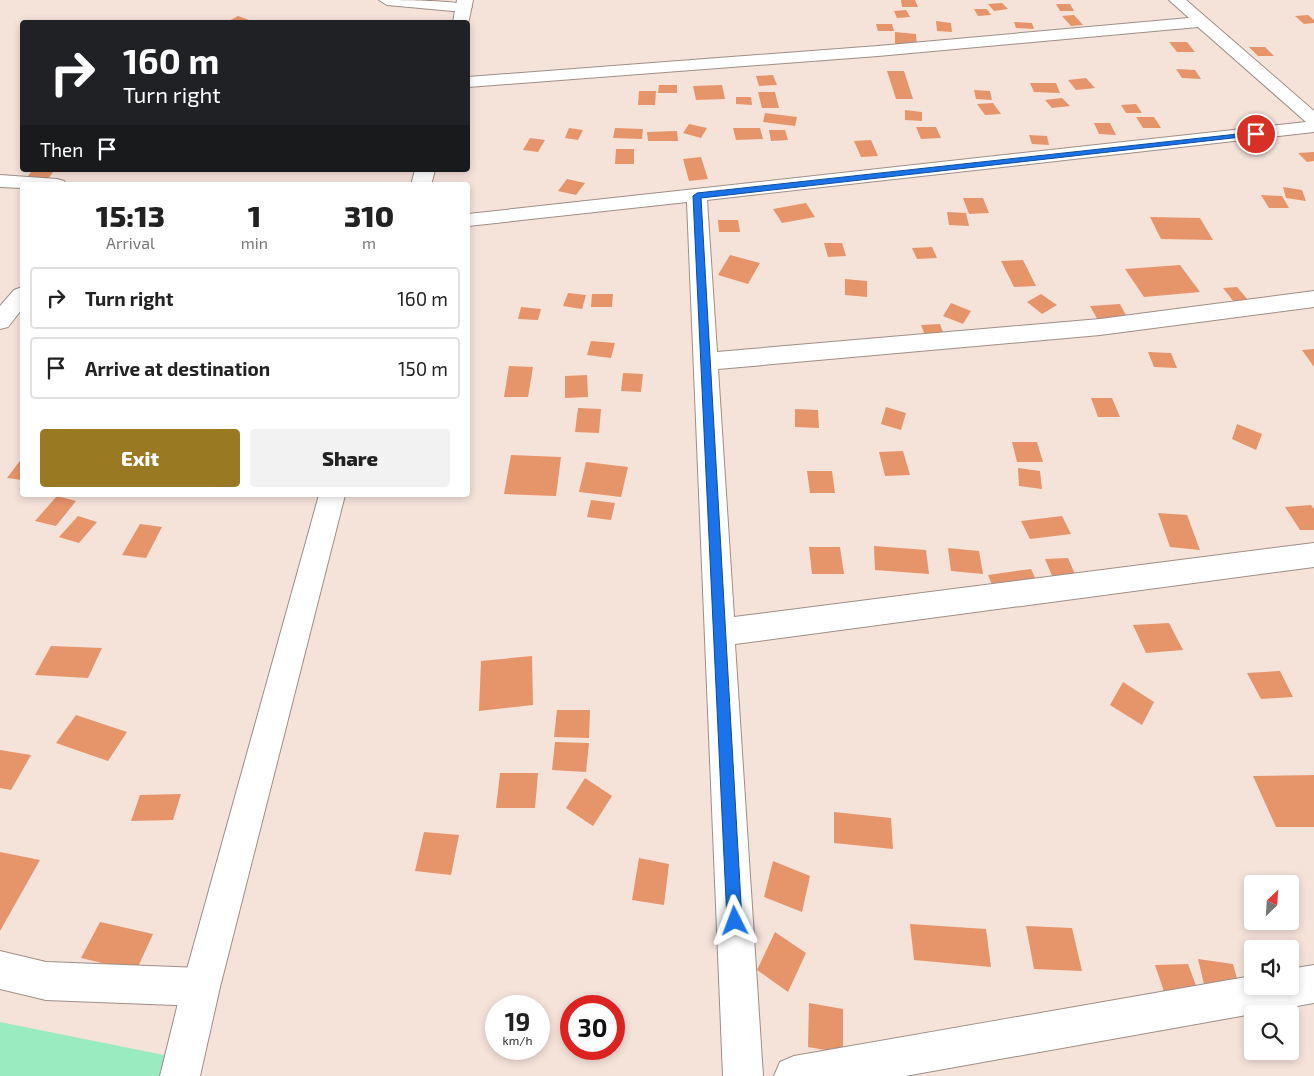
<!DOCTYPE html>
<style>
body{margin:0;font-family:"Exo 2",sans-serif;background:#f2f2f2;color:#222;height:100vh;display:flex;flex-direction:column;font-size:19px;white-space:nowrap}
*{box-sizing:border-box;margin:0}
p{font-size:16px;color:#767676}
.icon{flex:none;width:28px;height:28px;fill:none;stroke:currentColor;stroke-width:2;stroke-linecap:round;stroke-linejoin:round}
.map{position:relative;flex:1;overflow:hidden}
.sheet{position:absolute;left:20px;top:182px;width:450px;height:315px;display:flex;flex-direction:column;background:#fff;border-radius:5px;box-shadow:0 2px 8px #0003}
.sheet>*{flex:none}
.hud{position:absolute;left:20px;top:20px;width:450px;height:152px;border-radius:5px;box-shadow:0 2px 8px #0003;background:#202124;color:#fff;overflow:hidden}
.needle{width:32px;rotate:25deg}
.controls{position:absolute;left:1244px;top:875px;display:grid;gap:10px}
.controls a{display:grid;place-items:center;width:55px;height:55px;border-radius:5px;background:#fff;box-shadow:0 2px 8px #0003;font-size:25px}
.speed{position:absolute;left:485px;top:995px;display:flex;gap:10px;font-size:25px;font-weight:700;text-align:center}
.speed>*{display:grid;place-content:center;width:65px;height:65px;border-radius:50%;background:#fff;box-shadow:0 2px 8px #0003;line-height:1}
.speed small{font-size:12px;font-weight:400}
.speed .limit{border:8px solid #d22;background:#fff;color:#111}
.pin{position:absolute;display:grid;place-items:center;width:42px;height:42px;color:#fff;margin:-21px;border:2px solid #fff;border-radius:50%;box-shadow:0 1px 5px #0007}
.me{position:absolute;width:55px;margin:-28px;rotate:357deg;stroke-linejoin:round;filter:drop-shadow(0 0 4px #0008)}
.turn{display:flex;align-items:center;gap:18px;height:105px;padding:0 20px;font-size:22px}
.turn .icon{width:65px;height:65px;stroke-width:2.5}
.turn b{display:block;font-size:35px;line-height:42px}
.then{display:flex;align-items:center;height:48px;padding:0 20px;background:#0003;gap:10px;font-size:19px}
.eta{display:flex;justify-content:space-evenly;align-items:center;height:85px;text-align:center}
.eta b{font-size:30px;font-weight:800;line-height:35px}
.button{display:flex;gap:10px;margin-top:auto;padding:10px 20px}
.button a{flex:1;height:58px;border-radius:5px;background:#997a23;color:#fff;font-size:20px;font-weight:800;line-height:58px;text-align:center}
.button a+a{background:#f2f2f2;color:#222}
ul{padding:0;list-style:none}
li{display:flex;align-items:center;gap:15px;height:62px;margin:0 10px 8px;padding:0 10px;border:2px solid #e0e0e0;border-radius:5px}
li div{flex:1}
li b{display:block;font-size:19px}
li em{font-style:normal}
.map>svg:first-child{display:block}
.green{fill:#9aebbf}
.building{fill:#e6946a}
.lines{fill:none;stroke-linecap:round;stroke-linejoin:round}
.minor-casing{stroke:#9f8e86;stroke-width:2}
.major-casing{stroke:#9f8e86;stroke-width:2}
.minor{fill:#fff;fill-rule:evenodd}
.major{fill:#fff;fill-rule:evenodd}
.route{fill:#1a73e8;stroke:#114b97}
</style>
<div class="map">
<svg width="1314" height="1076" viewBox="0 0 1314 1076">
<rect width="100%" height="100%" fill="#f5e3da"/>
<path class="green" d="M0,1022L174,1057L168,1076H0Z"/>
<g class="building">
<path d="M901,0H915L918,7H902Z"/>
<path d="M1002,3L1008,9L994,11L988,4Z"/>
<path d="M1056,4H1070L1074,11H1060Z"/>
<path d="M974,9H987L991,15L978,16Z"/>
<path d="M906,10L910,17L897,18L894,11Z"/>
<path d="M1074,15L1083,25L1071,26L1062,16Z"/>
<path d="M1308,15L1314,20V23L1304,24L1295,16Z"/>
<path d="M238,16L249,20L244,22H227Z"/>
<path d="M936,21L951,23L952,32L937,31Z"/>
<path d="M1014,22L1032,23L1034,29L1016,28Z"/>
<path d="M876,24H892L894,31H878Z"/>
<path d="M895,32L916,34L917,47L895,45Z"/>
<path d="M1169,42H1187L1195,52H1177Z"/>
<path d="M1249,47H1265L1274,56H1258Z"/>
<path d="M1176,69L1195,70L1201,79L1182,78Z"/>
<path d="M887,71H904L913,99H896Z"/>
<path d="M773,75L777,85L759,86L756,76Z"/>
<path d="M1086,78L1095,88L1076,90L1068,80Z"/>
<path d="M1030,83H1056L1060,93L1034,92Z"/>
<path d="M659,85H677V93H658Z"/>
<path d="M722,85L725,99L696,100L693,86Z"/>
<path d="M974,90L990,91L992,100L976,99Z"/>
<path d="M639,91H656L655,105H638Z"/>
<path d="M758,92H775L779,108H762Z"/>
<path d="M736,97H751L752,105L736,104Z"/>
<path d="M1062,98L1070,106L1052,108L1045,100Z"/>
<path d="M993,103L1001,114L985,115L977,104Z"/>
<path d="M1136,104L1142,113H1126L1121,105Z"/>
<path d="M905,110L922,112V121L905,120Z"/>
<path d="M765,113L797,117L795,126L763,122Z"/>
<path d="M1136,117H1154L1161,128H1143Z"/>
<path d="M1094,123H1110L1116,135L1099,134Z"/>
<path d="M689,124L707,128L701,138L683,133Z"/>
<path d="M916,127H936L941,138L921,139Z"/>
<path d="M569,128L583,130L578,140L565,138Z"/>
<path d="M615,128L643,129L642,139L613,138Z"/>
<path d="M733,128H760L763,139L736,140Z"/>
<path d="M769,130H785L788,140L771,141Z"/>
<path d="M677,131L678,141H648L647,132Z"/>
<path d="M1029,135L1047,136L1049,145L1032,144Z"/>
<path d="M530,138L545,140L538,152L523,150Z"/>
<path d="M871,140L878,156L861,157L854,141Z"/>
<path d="M616,149H634V164H615Z"/>
<path d="M1314,152V161L1307,162L1298,153Z"/>
<path d="M701,157L708,179L689,181L683,159Z"/>
<path d="M31,172H53L46,182H24Z"/>
<path d="M567,179L585,183L576,195L558,191Z"/>
<path d="M1283,187L1302,190L1306,201L1286,198Z"/>
<path d="M1261,195L1282,196L1289,208H1269Z"/>
<path d="M963,198H983L989,213L969,214Z"/>
<path d="M806,203L815,217L782,223L773,209Z"/>
<path d="M947,212L966,213L969,226L949,225Z"/>
<path d="M1150,217L1200,218L1213,240L1161,239Z"/>
<path d="M718,220H738L740,232H719Z"/>
<path d="M824,243H842L846,256L828,257Z"/>
<path d="M932,247L937,258L917,259L912,248Z"/>
<path d="M730,255L760,263L748,284L718,275Z"/>
<path d="M1023,260L1036,286L1014,287L1001,261Z"/>
<path d="M1180,265L1200,292L1144,297L1125,269Z"/>
<path d="M845,279L867,281V297L845,295Z"/>
<path d="M1237,287L1249,301L1234,302L1223,288Z"/>
<path d="M568,293L586,295L582,309L563,306Z"/>
<path d="M592,294H613L612,307H591Z"/>
<path d="M1041,294L1057,305L1042,314L1027,302Z"/>
<path d="M951,303L971,311L963,324L943,316Z"/>
<path d="M1120,304L1129,321L1099,322L1090,306Z"/>
<path d="M521,307L541,309L538,320L518,319Z"/>
<path d="M940,324L946,340L927,341L921,325Z"/>
<path d="M591,341L615,343L611,358L587,355Z"/>
<path d="M1314,349V367L1302,350Z"/>
<path d="M1148,352L1171,353L1177,368L1154,367Z"/>
<path d="M509,366L533,367L528,397H504Z"/>
<path d="M623,373L643,374L641,392L621,391Z"/>
<path d="M587,375L588,397L565,398V376Z"/>
<path d="M1091,398H1112L1120,417H1098Z"/>
<path d="M886,407L906,413L901,430L881,424Z"/>
<path d="M578,408L601,409L599,433L575,432Z"/>
<path d="M795,409L818,410L819,428L795,427Z"/>
<path d="M1237,424L1262,434L1256,450L1232,439Z"/>
<path d="M1012,442H1037L1043,462H1017Z"/>
<path d="M903,451L910,475L885,476L879,452Z"/>
<path d="M511,455L561,457L556,496L504,494Z"/>
<path d="M22,458V480L7,478Z"/>
<path d="M586,462L628,467L621,497L579,492Z"/>
<path d="M1018,468L1040,471L1042,489L1019,486Z"/>
<path d="M807,471H832L835,493H810Z"/>
<path d="M57,496L76,501L56,526L35,521Z"/>
<path d="M591,500L615,503L611,520L587,517Z"/>
<path d="M1311,505L1314,509V530H1300L1285,507Z"/>
<path d="M1158,513L1187,515L1200,550L1170,547Z"/>
<path d="M78,516L97,522L79,543L59,537Z"/>
<path d="M1062,516L1071,534L1030,539L1021,521Z"/>
<path d="M140,524L162,527L146,558L122,555Z"/>
<path d="M874,546L926,550L929,574L875,570Z"/>
<path d="M809,547H840L844,574H812Z"/>
<path d="M948,548L979,551L983,574L951,571Z"/>
<path d="M1068,558L1078,581L1055,583L1045,559Z"/>
<path d="M1031,569L1041,591L997,597L988,575Z"/>
<path d="M1169,623L1183,650L1146,653L1133,625Z"/>
<path d="M51,646L102,648L88,678L35,675Z"/>
<path d="M532,656L533,705L479,711L481,661Z"/>
<path d="M1280,671L1293,697L1261,699L1247,673Z"/>
<path d="M1123,682L1154,702L1142,725L1110,705Z"/>
<path d="M557,710H590L589,738L554,737Z"/>
<path d="M76,715L127,732L108,761L56,743Z"/>
<path d="M555,742L589,743L586,772L552,770Z"/>
<path d="M0,750L31,755L11,790L0,788Z"/>
<path d="M500,773H538L535,808H496Z"/>
<path d="M1314,775V827H1276L1253,776Z"/>
<path d="M585,778L612,796L593,826L566,808Z"/>
<path d="M181,794L173,820L131,821L140,795Z"/>
<path d="M834,812L891,818L893,849L834,843Z"/>
<path d="M424,832L459,835L451,875L415,871Z"/>
<path d="M0,852L40,860L0,931Z"/>
<path d="M639,858L669,864L664,905L632,900Z"/>
<path d="M773,861L810,876L802,912L764,897Z"/>
<path d="M100,922L153,934L136,971L81,958Z"/>
<path d="M910,924L986,929L991,967L914,960Z"/>
<path d="M1026,926L1072,928L1082,971L1034,969Z"/>
<path d="M775,932L806,953L788,992L757,970Z"/>
<path d="M1198,959L1233,964L1244,1005L1208,1001Z"/>
<path d="M1188,964L1204,1007L1170,1009L1155,965Z"/>
<path d="M809,1003L843,1009V1053L808,1047Z"/>
</g>
<g class="lines">
<g class="minor-casing">
<g id="minor">
<path d="M379,0C395,0 464,0 472,7L464,12L387,5Z"/>
<path d="M1169,0H1186L1314,111V132L707,200L717,352L1100,319L1314,291V307L1100,335L718,369L734,617L1314,543V567L735,644L763,1076H723L687,202L468,226V214L1306,122L1198,27L878,56L468,87V77L878,46L1189,18Z"/>
<path d="M0,175L57,179L64,181L67,185H22V188L0,187Z"/>
<path d="M22,287V309L8,327L0,329V306L14,290Z"/>
<path d="M0,951L46,962L201,968L214,974L220,987L214,1000L201,1006L46,1000L0,989Z"/>
<path d="M1314,965V1003L905,1076H774L780,1062L794,1056L1252,976V986H1290V969Z"/>
</g>
</g>
<g class="major-casing">
<g id="major">
<path d="M457,0H473L468,24L453,22Z"/>
<path d="M415,170H435L431,185H411Z"/>
<path d="M319,495H345L220,987L200,1076H160L182,987Z"/>
</g>
</g>
<use href="#minor" class="minor"/>
<use href="#major" class="major"/>
</g>
<path class="route" d="M1256,132L1260,134L1259,135L701,198L742,921L740,927L735,929L729,927L727,921L693,196L697,193Z"/>
</svg>
<div class="controls">
<a><svg class="needle" viewBox="-14 -14 28 28"><path d="M0-13l5 13h-10z" fill="#e53935"/><path d="M0 13l5-13h-10z" fill="#767676"/></svg></a>
<a><svg class="icon" aria-label="sound" viewBox="0 0 24 24"><path d="M4 9h4l5-4v14l-5-4H4zM17 9q2 3 0 6"/></svg></a>
<a><svg class="icon" aria-label="search" viewBox="0 0 24 24"><circle cx="10" cy="10" r="6"/><path d="M15 15l6 6"/></svg></a>
</div>
<div class="speed"><div>19<small>km/h</small></div><div class="limit">30</div></div>
<div class="pin" style="left:1256px;top:134px;background:#d93025"><svg class="icon" aria-label="arrive" viewBox="0 0 24 24"><path d="M6 21V4h12l-3 4 3 4H6"/></svg></div>
<svg class="me" style="left:735px;top:921px" viewBox="-20 -20 40 40"><path d="M0-17L14 15 0 8-14 15z" fill="#1a73e8" stroke="#fff" stroke-width="4"/></svg>
<div class="hud">
<div class="turn"><svg class="icon" aria-label="right" viewBox="0 0 24 24"><path d="M7 20v-9h11M14 6l5 5-5 5"/></svg><div><b>160 m</b>Turn right</div></div>
<div class="then">Then<svg class="icon" aria-label="arrive" viewBox="0 0 24 24"><path d="M6 21V4h12l-3 4 3 4H6"/></svg></div>
</div>
<section class="sheet">
<div class="eta">
<div><b>15:13</b><p>Arrival</p></div>
<div><b>1</b><p>min</p></div>
<div><b>310</b><p>m</p></div>
</div>
<ul>
<li><svg class="icon" aria-label="right" viewBox="0 0 24 24"><path d="M7 20v-9h11M14 6l5 5-5 5"/></svg><div><b>Turn right</b></div><em>160 m</em></li>
<li><svg class="icon" aria-label="arrive" viewBox="0 0 24 24"><path d="M6 21V4h12l-3 4 3 4H6"/></svg><div><b>Arrive at destination</b></div><em>150 m</em></li>
</ul>
<div class="button"><a>Exit</a><a>Share</a></div>
</section>
</div>
